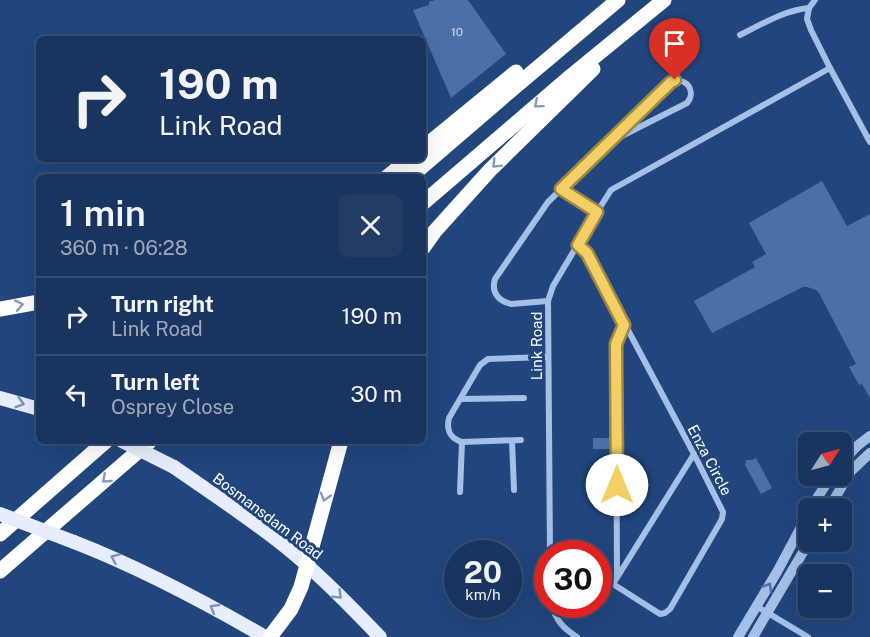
<!DOCTYPE html>
<meta charset="utf-8">
<style>
body{margin:0;font-family:"Public Sans",sans-serif;background:#223c64;color:#f1f3f6;height:100vh;display:flex;flex-direction:column;font-size:22px;white-space:nowrap}
*{box-sizing:border-box;margin:0}
p{font-size:20px;color:#9faabc}
.icon{flex:none;width:33px;height:33px;fill:none;stroke:currentColor;stroke-width:2;stroke-linecap:round;stroke-linejoin:round}
.map{position:relative;flex:1;overflow:hidden}
.sheet{position:absolute;left:36px;top:174px;width:390px;height:270px;display:flex;flex-direction:column;background:#19345e;border-radius:9px;box-shadow:0 6px 24px #0002,0 0 0 2px #374f73}
.sheet>*{flex:none}
.top-card{position:absolute;left:36px;top:36px;width:390px;height:126px;border-radius:9px;box-shadow:0 6px 24px #0002,0 0 0 2px #374f73;background:#19345e;color:#f1f3f6;overflow:hidden}
.needle{width:39px;rotate:54deg}
.fabs{position:absolute;left:798px;top:432px;display:grid;gap:12px}
.fabs a{display:grid;place-items:center;width:54px;height:54px;border-radius:9px;background:#19345e;box-shadow:0 6px 24px #0002,0 0 0 2px #374f73;font-size:30px}
.speed{position:absolute;left:444px;top:540px;display:flex;gap:12px;font-size:30px;font-weight:700;text-align:center}
.speed>*{display:grid;place-content:center;width:78px;height:78px;border-radius:50%;background:#19345e;box-shadow:0 6px 24px #0002,0 0 0 2px #374f73;line-height:1}
.speed small{font-size:15px;font-weight:400}
.speed .limit{border:9px solid #d22;background:#fff;color:#111}
.pin{position:absolute;display:grid;place-items:center;width:51px;height:51px;color:#fff;margin:-62px -26px;border-radius:50% 50% 50% 0;rotate:-45deg;box-shadow:0 0 6px #0007}
.pin .icon{rotate:45deg}
.me{position:absolute;width:66px;margin:-33px;rotate:0deg;stroke-linejoin:round;filter:drop-shadow(0 0 4px #0008)}
.turn{display:flex;align-items:center;gap:21px;height:126px;padding:0 24px;font-size:27px}
.turn .icon{width:78px;height:78px;stroke-width:2.5}
.turn b{display:block;font-size:42px;line-height:51px}
.round{display:grid;place-items:center;flex:none;width:63px;height:63px;border-radius:9px;background:#223c64}
.head{display:flex;align-items:center;justify-content:space-between;height:102px;padding:0 24px}
h1{font-size:36px;font-weight:600;line-height:45px}
ul{padding:0;list-style:none}
li{display:flex;align-items:center;gap:18px;height:78px;padding:0 24px;border-top:2px solid #374f73}
li div{flex:1}
li b{display:block;font-size:22px}
li em{font-style:normal}
.map>svg:first-child{display:block}
.building{fill:#4a70a7}
.lines{fill:none;stroke-linecap:round;stroke-linejoin:round}
.minor{stroke:#a5c0e6;stroke-width:6}
.tertiary{stroke:#a5c0e6;stroke-width:10}
.primary{stroke:#e6eefd;stroke-width:14}
.motorway{stroke:#fff;stroke-width:15}
.primary-bridge{stroke:#e6eefd;stroke-width:14}
.oneway{stroke:#8599b8}
.oneway2{stroke:#7a92b7}
.oneway3{stroke:#4f71a2}
.route-casing{stroke:#9e8742;stroke-width:15}
.route{stroke:#f3cf66;stroke-width:10}
.labels{text-anchor:middle;dominant-baseline:central;stroke-width:6;stroke-linejoin:round;paint-order:stroke}
.number-label{font-size:12px;fill:#d2dbe9}
.street-label{font-size:15px;fill:#fff;stroke:#21467d}
</style>
<div class="map">
<svg width="870" height="637" viewBox="0 0 870 637">
<rect width="100%" height="100%" fill="#21467d"/>
<g class="building">
<path d="M435,0H468L506,54L451,98L413,10L429,5V2Z"/>
<path d="M822,181L847,226L870,214V398L862,384L859,385L849,367L856,364L819,293L816,290L807,287H803L712,333L694,301L755,267L752,262L766,254L749,223Z"/>
<rect x="593" y="438" width="17" height="11"/>
<path d="M756,458L772,488L761,494L745,465L746,460H752Z"/>
</g>
<g class="lines">
<g class="minor">
<path d="M815,0L809,8L807,19L811,30L830,68L870,142"/>
<path d="M740,35C762,24 785,10 809,8"/>
<path d="M561,189L597,212"/>
<path d="M578,245L587,253L694,454L723,512L722,519L670,609L665,613L660,614L613,584"/>
<path d="M548,301L511,304C498,301 491,292 495,279L548,202L671,82C686,76 697,91 687,103L604,145"/>
<path d="M461,399L524,398"/>
<path d="M521,440L462,442C450,438 446,431 449,418L480,365L488,359L548,357"/>
<path d="M512,441L514,490"/>
<path d="M460,492L462,442"/>
<path d="M550,554L548,301L553,286L597,212L611,190L830,68"/>
<path d="M617,576L616,347L618,340L624,325"/>
<path d="M598,580L613,584L694,454"/>
<path d="M552,604C555,620 564,629 577,637"/>
<path d="M756,606L808,637"/>
</g>
<g class="tertiary">
<path d="M842,462L857,446L870,436"/>
<path d="M811,508L831,476"/>
<path d="M829,508L851,471L870,453"/>
<path d="M738,637L777,572L808,514"/>
<path d="M753,637L809,542"/>
</g>
<g class="primary">
<path d="M0,398L39,409"/>
<path d="M174,467C214,495 256,522 293,553C324,579 352,608 380,637"/>
<path d="M74,542C141,568 203,601 265,637"/>
</g>
<g class="motorway">
<path d="M423,148L516,72"/>
<path d="M387,177L409,159"/>
<path d="M410,177L510,91L618,0"/>
<path d="M423,203L571,76L664,0"/>
<path d="M423,248L435,231L490,170L593,69"/>
<path d="M0,309L39,302"/>
<path d="M0,534L106,441"/>
<path d="M0,571L150,441"/>
<path d="M270,637L291,609L301,587L341,441"/>
</g>
<g class="primary-bridge">
<path d="M122,441L174,467"/>
<path d="M0,514L74,542"/>
</g>
</g>
<defs><path id="oneway-chevron" d="M-2-3.5L2.5 0L-2 3.5" fill="none" stroke-width="1.6" stroke-linecap="round" stroke-linejoin="round" transform="scale(1.5)"/></defs>
<g class="oneway">
<use href="#oneway-chevron" transform="translate(538 104) rotate(140)"/>
<use href="#oneway-chevron" transform="translate(496 164) rotate(135)"/>
<use href="#oneway-chevron" transform="translate(19 305) rotate(-11)"/>
<use href="#oneway-chevron" transform="translate(106 479) rotate(139)"/>
<use href="#oneway-chevron" transform="translate(325 497) rotate(106)"/>
</g>
<g class="oneway2">
<use href="#oneway-chevron" transform="translate(20 403) rotate(16)"/>
<use href="#oneway-chevron" transform="translate(115 558) rotate(-156)"/>
<use href="#oneway-chevron" transform="translate(338 595) rotate(45)"/>
<use href="#oneway-chevron" transform="translate(214 608) rotate(-150)"/>
</g>
<use class="oneway3" href="#oneway-chevron" transform="translate(768 587) rotate(-59)"/>
<g class="lines">
<g class="route-casing">
<path id="route" d="M617,485L616,344L624,325L587,253L578,245L597,212L561,189L671,82L675,80"/>
</g>
<use href="#route" class="route"/>
</g>
<g class="labels">
<g class="number-label">
<text x="457" y="32">10</text>
</g>
<g class="street-label">
<text transform="translate(536 346) rotate(-90)">Link Road</text>
<text transform="translate(710 460) rotate(62)">Enza Circle</text>
<text transform="translate(268 516) rotate(37)">Bosmansdam Road</text>
</g>
</g>
</svg>
<div class="fabs">
<a><svg class="needle" viewBox="-14 -14 28 28"><path d="M0-13l5 13h-10z" fill="#e53935"/><path d="M0 13l5-13h-10z" fill="#9faabc"/></svg></a>
<a>+</a>
<a>−</a>
</div>
<div class="speed"><div>20<small>km/h</small></div><div class="limit">30</div></div>
<div class="pin" style="left:675px;top:80px;background:#d93025"><svg class="icon" aria-label="arrive" viewBox="0 0 24 24"><path d="M6 21V4h12l-3 4 3 4H6"/></svg></div>
<svg class="me" style="left:617px;top:485px" viewBox="-20 -20 40 40"><circle r="19" fill="#fff"/><path d="M0-13L10 11 0 6-10 11z" fill="#f3cf66"/></svg>
<div class="top-card">
<div class="turn"><svg class="icon" aria-label="right" viewBox="0 0 24 24"><path d="M7 20v-9h11M14 6l5 5-5 5"/></svg><div><b>190 m</b>Link Road</div></div>
</div>
<section class="sheet">
<div class="head"><div><h1>1 min</h1><p>360 m · 06:28</p></div><a class="round"><svg class="icon" aria-label="close" viewBox="0 0 24 24"><path d="M6 6l12 12M18 6L6 18"/></svg></a></div>
<ul>
<li><svg class="icon" aria-label="right" viewBox="0 0 24 24"><path d="M7 20v-9h11M14 6l5 5-5 5"/></svg><div><b>Turn right</b><p>Link Road</p></div><em>190 m</em></li>
<li><svg class="icon" aria-label="left" viewBox="0 0 24 24"><path d="M17 20v-9H6M10 6l-5 5 5 5"/></svg><div><b>Turn left</b><p>Osprey Close</p></div><em>30 m</em></li>
</ul>
</section>
</div>
